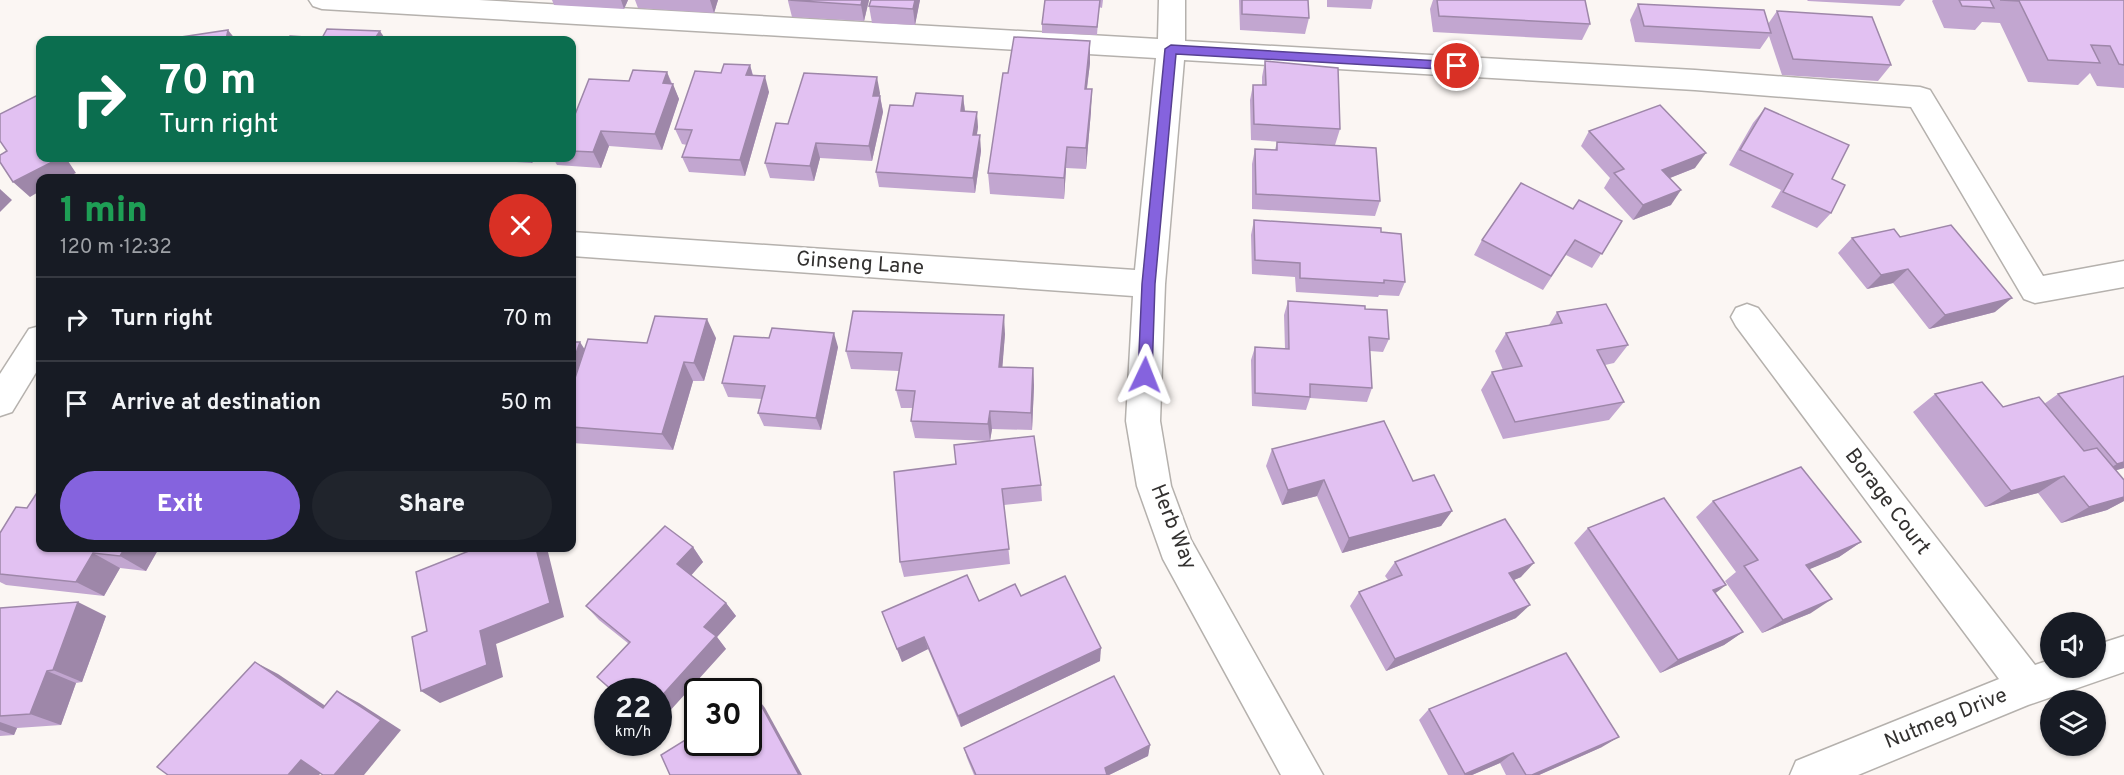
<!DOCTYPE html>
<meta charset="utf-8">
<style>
body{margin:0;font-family:Overpass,sans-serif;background:#20242c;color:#f1f3f6;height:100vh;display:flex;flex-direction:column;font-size:22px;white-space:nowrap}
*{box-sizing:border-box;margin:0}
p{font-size:20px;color:#9ea1a6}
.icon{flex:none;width:33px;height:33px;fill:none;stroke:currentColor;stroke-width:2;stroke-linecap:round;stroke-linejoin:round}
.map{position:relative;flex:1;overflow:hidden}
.details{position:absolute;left:36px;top:174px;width:540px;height:378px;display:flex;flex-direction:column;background:#171b24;border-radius:12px;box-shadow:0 2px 4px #0004}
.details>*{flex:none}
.banner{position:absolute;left:36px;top:36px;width:540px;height:126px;border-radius:12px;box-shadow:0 2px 4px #0004;background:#0b6e4f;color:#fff;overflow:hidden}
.tools{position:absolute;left:2040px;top:612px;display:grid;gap:12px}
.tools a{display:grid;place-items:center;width:66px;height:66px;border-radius:50%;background:#171b24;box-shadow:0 2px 4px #0004;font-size:30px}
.speed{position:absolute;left:594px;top:678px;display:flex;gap:12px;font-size:30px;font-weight:700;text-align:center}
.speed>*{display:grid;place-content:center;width:78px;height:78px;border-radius:50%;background:#171b24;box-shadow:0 2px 4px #0004;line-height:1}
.speed small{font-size:15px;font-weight:400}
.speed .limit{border:3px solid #111;border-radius:9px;background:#fff;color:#111}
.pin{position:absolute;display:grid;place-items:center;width:51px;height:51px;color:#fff;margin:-26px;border:3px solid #fff;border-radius:50%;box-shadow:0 2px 6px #0007}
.me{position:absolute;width:66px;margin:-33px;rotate:2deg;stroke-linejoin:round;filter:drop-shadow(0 0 4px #0008)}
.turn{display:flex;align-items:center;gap:21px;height:126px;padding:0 24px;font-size:27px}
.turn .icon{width:78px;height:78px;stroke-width:2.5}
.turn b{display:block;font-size:42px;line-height:51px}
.round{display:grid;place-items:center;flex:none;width:63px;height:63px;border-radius:32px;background:#20242c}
.summary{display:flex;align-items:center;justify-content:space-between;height:102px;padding:0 24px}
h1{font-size:36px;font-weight:800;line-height:45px;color:#1e9e55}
.button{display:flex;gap:12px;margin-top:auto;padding:12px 24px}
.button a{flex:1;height:69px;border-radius:36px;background:#8563de;color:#fff;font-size:24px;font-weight:800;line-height:69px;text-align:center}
.button a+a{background:#20242c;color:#f1f3f6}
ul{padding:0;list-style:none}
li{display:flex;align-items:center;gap:18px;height:84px;padding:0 24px;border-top:2px solid #363941}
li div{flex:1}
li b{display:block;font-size:22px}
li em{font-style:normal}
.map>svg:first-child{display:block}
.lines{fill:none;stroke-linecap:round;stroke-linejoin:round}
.minor-casing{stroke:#b5b1ad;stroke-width:3}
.minor{fill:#fff;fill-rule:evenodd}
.wall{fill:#c2a6d0}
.shaded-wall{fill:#9e87a9}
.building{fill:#e2c1f2;stroke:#9e87a9;stroke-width:1.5}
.route{fill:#8563de;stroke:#564090;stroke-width:1.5}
.labels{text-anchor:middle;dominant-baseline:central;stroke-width:6;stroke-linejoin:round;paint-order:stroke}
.street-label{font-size:21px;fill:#333130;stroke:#fff}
</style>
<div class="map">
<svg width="2124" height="775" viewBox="0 0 2124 775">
<rect width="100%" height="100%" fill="#fbf6f3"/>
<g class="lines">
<g class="minor-casing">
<g id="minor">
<path d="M309,0H479L1158,39L1159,0H1185V41L1695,70L1920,87L1930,90L2043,276L2124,261V287L2035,303L2024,299L1911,107L1695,90L1184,60L1165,284L1160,421L1171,486L1191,540L1323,775H1281L1163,559L1137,486L1126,421L1133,296L572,256V232L1135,270L1156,58L322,9L313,6Z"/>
<path d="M1747,304L1758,308L2035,665L2050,660V668H2096V645L2124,636V672L2028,705L1858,775H1790L1796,761L1999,679L1736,326L1731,317L1736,308Z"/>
<path d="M40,326V366L12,412L0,416V374L29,329Z"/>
</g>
</g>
<use href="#minor" class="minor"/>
</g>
<g class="wall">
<path d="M552,0H628L624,9L554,5Z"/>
<path d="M635,0H718L714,13L638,8Z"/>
<path d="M869,0L864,21L792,17L788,1Z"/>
<path d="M920,0L915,25L872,23L869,6Z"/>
<path d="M1045,0H1103L1102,8L1099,7L1097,35L1042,33V24Z"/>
<path d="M1239,0H1308L1309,18L1305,34L1240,30Z"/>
<path d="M1327,0H1373L1371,9L1327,7Z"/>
<path d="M1433,0H1585L1590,24L1582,40L1433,32L1430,9Z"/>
<path d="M1807,0H1905L1900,6L1808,1Z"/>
<path d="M1933,0H2124V88L2097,86L2090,73L2078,85L2028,82L2000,23L1982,22L1975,30L1944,28L1932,1Z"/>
<path d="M1638,4L1768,24L1777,11L1891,65L1878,81L1782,75L1769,36L1760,49L1635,42L1630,20Z"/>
<path d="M1265,61L1340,129L1335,145L1251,140L1250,100L1253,85H1262V77Z"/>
<path d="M1090,63L1087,89L1091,111L1086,169L1066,168L1064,199L990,194L988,173L1008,73Z"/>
<path d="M750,65L753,75L769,92L745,176L689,172L682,157L687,145L682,144L675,129L721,73Z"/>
<path d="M667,72L679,99L662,150L609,146L601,168L557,165L553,158H572V117H574L629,81Z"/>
<path d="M880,93V96L883,112L872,161L820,158L814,181L770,178L765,163L788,124Z"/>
<path d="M963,96L965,111L978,127L977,135L981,151L975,193L879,187L876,172L913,106Z"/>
<path d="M1765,108L1832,179L1831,213L1817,228L1771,207L1781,190L1729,165L1753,123Z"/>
<path d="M1589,131L1695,168L1670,178L1671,205L1633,220L1604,188L1610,178L1581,146Z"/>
<path d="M1277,142L1380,201L1375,216L1252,209V164L1255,149L1275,150Z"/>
<path d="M483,158H535L532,163L485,160Z"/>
<path d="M1573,209L1622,221L1592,268L1566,255L1543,290L1474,255L1482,240Z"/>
<path d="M1254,220L1381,232L1405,282L1399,296L1379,295L1378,297L1296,292L1295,277L1252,274L1251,235Z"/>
<path d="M1900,237L1995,312L1929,329L1893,283L1867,289L1838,253L1852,238Z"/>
<path d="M1288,301L1365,309L1389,339L1383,352L1370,351L1372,388L1367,402L1310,398L1306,410L1252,406L1251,360L1255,347L1285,349L1284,315Z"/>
<path d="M1557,312L1628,345L1614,363L1605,365L1624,402L1609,420L1503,439L1481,390L1492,372L1503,370L1495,351L1506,333L1549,325Z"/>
<path d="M1005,334L1002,367L1033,368L1034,386L1032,430L992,429L990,441L915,438L911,421L913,408H901L896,390L899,371L851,369L846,351Z"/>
<path d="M716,338L704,381H693L673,450L572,443V342L584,349L647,343Z"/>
<path d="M838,347L821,430L764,426L758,413L762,399L728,397L722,383Z"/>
<path d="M2124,376V468L2116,470L2124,480V501L2107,510L2061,523L2038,493L1985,507L1913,412L1935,394L2003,407L2044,404L2058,394Z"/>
<path d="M1272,449L1413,481L1452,511L1441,526L1342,553L1317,496L1282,505L1266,466Z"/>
<path d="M894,472L1041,485L1042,501L1004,505L1010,564L904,577L900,562Z"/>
<path d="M1713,501L1861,542L1839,557L1809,569L1811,613L1762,633L1725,581L1736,572L1696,517Z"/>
<path d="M1588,528L1715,593L1743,632L1724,645L1660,673L1574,543Z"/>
<path d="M0,533L40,548H159L146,571L120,568L104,596L6,585L0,582Z"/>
<path d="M693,547L703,562L691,575L726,603L736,616L717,637L726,649L629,644L599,620L586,606Z"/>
<path d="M1395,562L1521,577L1514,580L1516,618L1386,671L1350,606L1359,592L1388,580L1385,576Z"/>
<path d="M1021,596L1100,661L961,727L928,649L902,662L882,612Z"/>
<path d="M0,608L106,616L82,682L76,683L61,725L17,728L14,735L0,736Z"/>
<path d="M1429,709L1602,747L1539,775H1506L1500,763L1472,775H1448L1419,720Z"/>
<path d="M1150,745L1148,756L1109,775H974L967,758L964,748Z"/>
</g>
<g class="shaded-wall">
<path d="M621,0H628L624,9Z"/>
<path d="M710,0H718L714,13Z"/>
<path d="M862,0H869L864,21L861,5Z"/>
<path d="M915,0H920L915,25L913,9Z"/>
<path d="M228,30L236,40H226Z"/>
<path d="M380,31L386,40H374Z"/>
<path d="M1090,41V63L1084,110L1085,89Z"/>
<path d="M750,65L754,81L746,75Z"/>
<path d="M667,72L672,86L673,84L679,99L662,150L655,134L663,83Z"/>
<path d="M765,76L769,92L745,176L740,160Z"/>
<path d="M877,77L880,93L876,111L873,96Z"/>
<path d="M1092,89L1091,111L1086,169V148Z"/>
<path d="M880,96L883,112L872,161L869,146Z"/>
<path d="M963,96L965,112L961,111Z"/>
<path d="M977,112L978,127L974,150L973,135Z"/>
<path d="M601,131L609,146L601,168L593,152Z"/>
<path d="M980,135L981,151L975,193L973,178Z"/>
<path d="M816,143L820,158L814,181L810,166Z"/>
<path d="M1067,147L1066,168L1064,199V178Z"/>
<path d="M1706,153L1695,168L1652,185L1662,170Z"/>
<path d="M60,158H66L76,173L65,178H40V191L30,197L13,182Z"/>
<path d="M529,158H535L532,163Z"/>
<path d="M0,189L12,200L0,212Z"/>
<path d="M1681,190L1671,205L1633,220L1643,205Z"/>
<path d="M1908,269L1893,283L1867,289L1881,275Z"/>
<path d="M2012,298L1995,312L1929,329L1945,315Z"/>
<path d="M1004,315L1005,334L1001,385L999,367Z"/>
<path d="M707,319L716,338L704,381L694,363Z"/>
<path d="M834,333L838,347L821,430L816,418Z"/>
<path d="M580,342L589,356L572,404V365Z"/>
<path d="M684,362L693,381L673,450L662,434Z"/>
<path d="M1033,368L1034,386L1032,430L1031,413Z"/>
<path d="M990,411L992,429L990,441L988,424Z"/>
<path d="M2124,462V468L2096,476L2117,464Z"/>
<path d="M2064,476L2038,493L1985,507L2011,491Z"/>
<path d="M1324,480L1317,496L1282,505L1288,490Z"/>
<path d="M2124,497V501L2107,510L2061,523L2089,507Z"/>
<path d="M1452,511L1441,526L1342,553L1349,538Z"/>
<path d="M1861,542L1839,557L1786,579L1806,565Z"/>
<path d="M693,547L703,562L688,579L677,564Z"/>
<path d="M125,548H159L146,571L120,556Z"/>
<path d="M536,548H547L564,617L496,644L503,677L440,703L421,691L480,631Z"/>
<path d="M93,553L120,568L104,596L76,582Z"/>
<path d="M1534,563L1521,577L1497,587L1509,573Z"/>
<path d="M1726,585L1708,599L1713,590Z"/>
<path d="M1832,599L1811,613L1762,633L1783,620Z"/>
<path d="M78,602L106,616L82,682L53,670Z"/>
<path d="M726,603L736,616L717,637L726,649L658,724V700L704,627Z"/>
<path d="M1530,605L1516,618L1386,671L1395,659Z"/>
<path d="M1743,632L1724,645L1660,673L1678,660Z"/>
<path d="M924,637L928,649L902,662L897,649Z"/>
<path d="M1101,648L1100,661L961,727L958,716Z"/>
<path d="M255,662L278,674L345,719L323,708Z"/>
<path d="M47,671L76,683L61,725L30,714Z"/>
<path d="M337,691L359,703L401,730L364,775H334Z"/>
<path d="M756,696L765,708L802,775H799Z"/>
<path d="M0,722L17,728L14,735L0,730Z"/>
<path d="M1619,737L1602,747L1539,775H1532Z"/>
<path d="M1150,745L1148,756L1109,775H1104L1105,768Z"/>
<path d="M1513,753L1500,763L1472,775H1464Z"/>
<path d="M301,760L324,770L319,775H288Z"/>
</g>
<g class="building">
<path d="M788,0H862L861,5Z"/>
<path d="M871,0H915L913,9L869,6Z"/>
<path d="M1045,0H1100L1097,27L1042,24Z"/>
<path d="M1242,0H1308L1309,18L1242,14Z"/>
<path d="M1437,0H1585L1590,24L1439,16Z"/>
<path d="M1959,0H1990L1994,8L1962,6Z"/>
<path d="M2000,0H2124V65L2119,64L2110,46L2091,45L2100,63L2048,60L2019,1Z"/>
<path d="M1638,4L1764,10L1771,33L1644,26Z"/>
<path d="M1777,11L1872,17L1891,65L1793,59Z"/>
<path d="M327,29L380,31L374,40H287L290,36L322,38Z"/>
<path d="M228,30L226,40H161Z"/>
<path d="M1014,37L1090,41L1085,89H1092L1086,148L1067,147L1064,178L988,173L1003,73H1008Z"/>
<path d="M1265,61L1338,68L1340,129L1254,124L1253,85H1266Z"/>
<path d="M724,64L750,65L746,75L765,76L740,160L682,157L692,130L675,129L695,71L721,73Z"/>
<path d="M633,70L667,72L663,83L673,84L655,134L601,131L593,152L572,151V117H574L589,79L629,81Z"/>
<path d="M804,73L877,77L873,96H880L869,146L816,143L810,166L765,163L776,123L788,124Z"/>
<path d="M916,93L963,96L961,111L977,112L973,135H980L973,178L876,172L890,105L913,106Z"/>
<path d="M40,94V158H60L13,182L0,162V155L7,151L0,141V114Z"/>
<path d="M1660,105L1706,153L1662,170L1681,190L1643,205L1614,173L1624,169L1589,131Z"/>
<path d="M1765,108L1849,145L1832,179L1845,185L1831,213L1783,192L1793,174L1740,150Z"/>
<path d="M1277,142L1376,148L1380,201L1256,194L1255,149L1277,150Z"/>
<path d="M1521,183L1573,209L1579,200L1622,221L1602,254L1575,240L1551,276L1482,240Z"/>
<path d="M1254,220L1381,228V232L1401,234L1405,282L1384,280V283L1300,278V263L1255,260Z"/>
<path d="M1951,225L2012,298L1945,315L1908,269L1881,275L1852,238L1894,229L1900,237Z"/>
<path d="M1288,301L1365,306V309L1387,310L1389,339L1369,337L1372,388L1310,384V397L1255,393V347L1289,349Z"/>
<path d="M1606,304L1628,345L1597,350L1624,402L1515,422L1492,372L1522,366L1506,333L1562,323L1557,312Z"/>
<path d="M853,311L1004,315L999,367L1033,368L1031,413L990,411L988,424L911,421L915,391L896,390L902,353L846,351Z"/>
<path d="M655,316L707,319L694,363L684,362L662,434L572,427V387L588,339L647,343Z"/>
<path d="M772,328L834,333L816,418L758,413L765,386L722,383L734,336L769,338Z"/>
<path d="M572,342H580L572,365Z"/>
<path d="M2124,376V462L2117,464L2058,394Z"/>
<path d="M1982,382L2003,407L2039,397L2084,451L2097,448L2124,480V497L2089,507L2064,476L2011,491L1935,394Z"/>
<path d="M1384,421L1413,481L1434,475L1452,511L1349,538L1324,480L1288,490L1272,449Z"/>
<path d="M1034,436L1041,485L1002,489L1009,549L900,562L894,472L956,464L954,445Z"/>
<path d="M1801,467L1861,542L1806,565L1832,599L1783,620L1744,566L1758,560L1713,501Z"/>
<path d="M40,488V548H125L120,556L93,553L76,582L0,574V533L16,507L27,508Z"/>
<path d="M1664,498L1726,585L1713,590L1743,632L1678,660L1588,528Z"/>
<path d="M1505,519L1534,563L1509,573L1530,605L1395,659L1359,592L1402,575L1395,562Z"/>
<path d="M665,526L693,547L677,564L726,603L704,627L716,636L658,700V692H614L597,677L630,642L586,606Z"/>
<path d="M474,548H536L550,603L480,631L487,665L421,691L412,637L427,631L416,572L474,549Z"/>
<path d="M967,575L979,601L1015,584L1021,596L1065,576L1101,648L958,716L924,637L897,649L882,612Z"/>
<path d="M78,602L53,670L47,671L30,714L0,716V608Z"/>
<path d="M1566,653L1619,737L1532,775H1526L1513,753L1465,774L1429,709Z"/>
<path d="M255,662L323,708L337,691L381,720L334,775H323L301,760L288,775H168L157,767Z"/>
<path d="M1114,676L1150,745L1105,768L1107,775H976L964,748Z"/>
<path d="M756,696L799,775H670L661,755L698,732V742H748V701Z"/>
</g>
<path class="route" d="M1171,45L1457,62L1462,66L1457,70L1176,54L1155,284L1152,375L1150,380H1140L1138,375L1142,284L1165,49Z"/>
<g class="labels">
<g class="street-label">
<text transform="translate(860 264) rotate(4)">Ginseng Lane</text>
<text transform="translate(1887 502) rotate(53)">Borage Court</text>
<text transform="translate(1173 527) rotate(68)">Herb Way</text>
<text transform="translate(1946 719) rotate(-22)">Nutmeg Drive</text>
</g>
</g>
</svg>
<div class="tools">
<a><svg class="icon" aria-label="sound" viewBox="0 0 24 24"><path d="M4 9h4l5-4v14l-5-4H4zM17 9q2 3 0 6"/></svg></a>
<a><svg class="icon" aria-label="layers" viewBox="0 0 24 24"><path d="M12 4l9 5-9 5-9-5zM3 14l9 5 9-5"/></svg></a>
</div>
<div class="speed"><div>22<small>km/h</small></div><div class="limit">30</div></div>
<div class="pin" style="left:1457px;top:66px;background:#d93025"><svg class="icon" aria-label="arrive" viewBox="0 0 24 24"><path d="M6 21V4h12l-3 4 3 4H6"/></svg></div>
<svg class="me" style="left:1145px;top:375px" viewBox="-20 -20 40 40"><path d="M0-17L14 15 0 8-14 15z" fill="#8563de" stroke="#fff" stroke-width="4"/></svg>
<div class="banner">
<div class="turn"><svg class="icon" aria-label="right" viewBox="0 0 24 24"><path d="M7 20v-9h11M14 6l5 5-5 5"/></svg><div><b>70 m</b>Turn right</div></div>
</div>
<section class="details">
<div class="summary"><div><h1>1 min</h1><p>120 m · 12:32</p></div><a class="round" style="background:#d93025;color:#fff"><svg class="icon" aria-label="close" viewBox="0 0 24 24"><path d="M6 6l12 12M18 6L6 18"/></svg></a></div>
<ul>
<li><svg class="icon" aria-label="right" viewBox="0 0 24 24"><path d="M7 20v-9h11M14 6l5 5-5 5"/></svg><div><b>Turn right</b></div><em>70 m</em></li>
<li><svg class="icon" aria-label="arrive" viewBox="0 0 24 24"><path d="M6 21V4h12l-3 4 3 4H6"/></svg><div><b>Arrive at destination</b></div><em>50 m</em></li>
</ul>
<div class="button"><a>Exit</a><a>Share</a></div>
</section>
</div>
